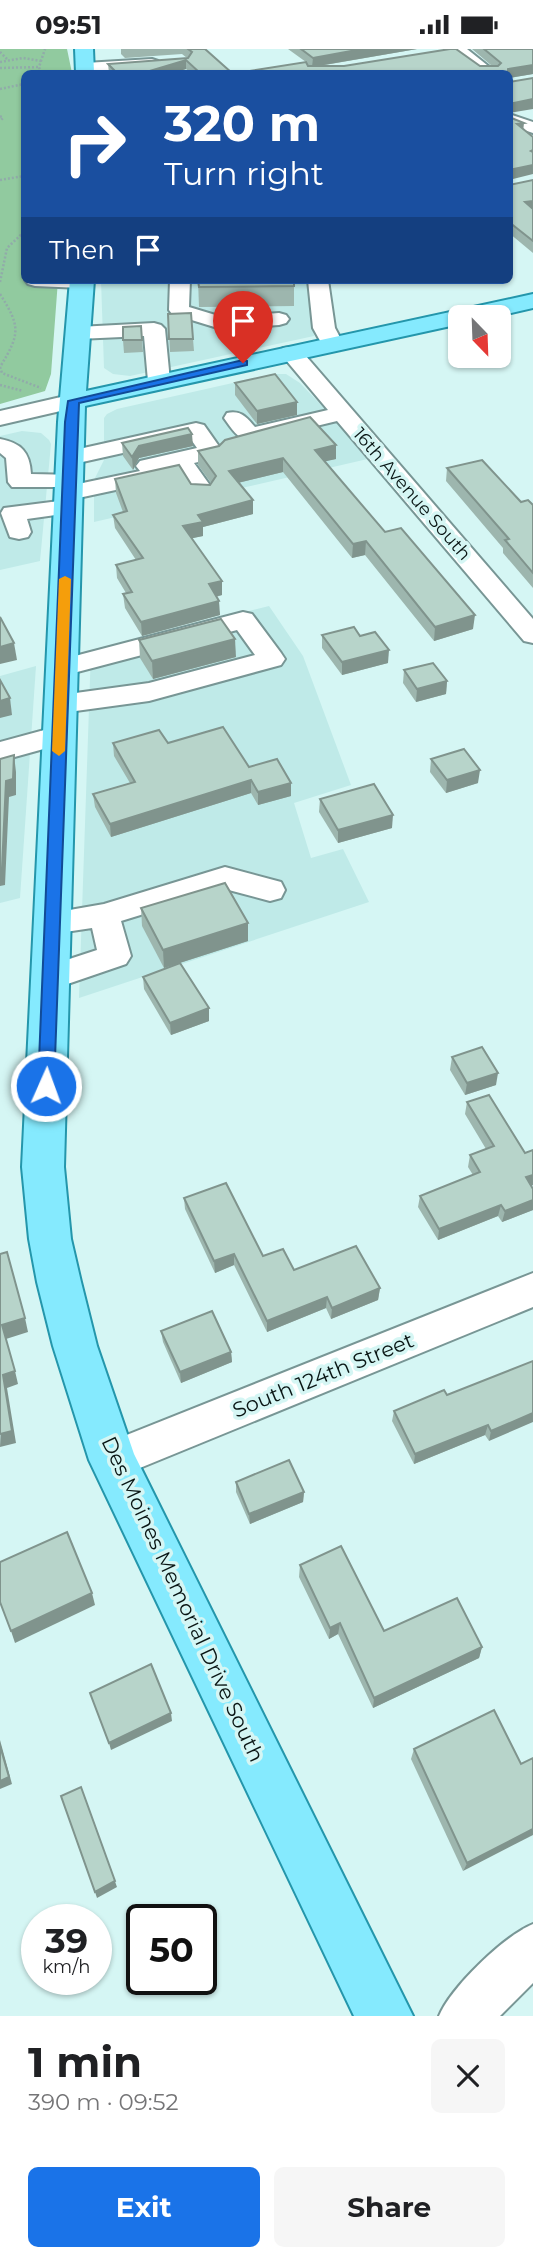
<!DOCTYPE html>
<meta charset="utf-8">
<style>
body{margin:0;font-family:Montserrat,sans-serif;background:#f6f6f6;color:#202124;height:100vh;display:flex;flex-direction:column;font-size:26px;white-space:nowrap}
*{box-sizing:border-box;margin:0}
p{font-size:23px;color:#757577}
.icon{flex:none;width:38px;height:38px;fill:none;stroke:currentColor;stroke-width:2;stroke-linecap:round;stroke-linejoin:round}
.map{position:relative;height:1967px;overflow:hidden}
.details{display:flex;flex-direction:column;background:#fff;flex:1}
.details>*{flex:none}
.guide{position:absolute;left:21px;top:21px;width:492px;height:214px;border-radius:10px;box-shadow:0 2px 5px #0004;background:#1a4fa0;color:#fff;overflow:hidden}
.needle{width:46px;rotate:157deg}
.buttons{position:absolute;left:448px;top:256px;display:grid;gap:14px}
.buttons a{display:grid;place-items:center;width:63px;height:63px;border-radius:10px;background:#fff;box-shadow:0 2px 5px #0004;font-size:35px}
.speed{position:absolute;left:21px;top:1855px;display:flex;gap:14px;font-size:35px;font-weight:700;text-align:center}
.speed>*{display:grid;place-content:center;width:91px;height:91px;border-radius:50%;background:#fff;box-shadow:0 2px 5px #0004;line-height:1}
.speed small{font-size:18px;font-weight:400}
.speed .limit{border:4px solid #111;border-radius:10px;background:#fff;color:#111}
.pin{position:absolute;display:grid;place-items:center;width:60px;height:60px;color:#fff;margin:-72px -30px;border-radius:50% 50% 50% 0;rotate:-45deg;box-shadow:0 0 7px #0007}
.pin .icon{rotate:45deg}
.me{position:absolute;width:77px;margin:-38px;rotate:2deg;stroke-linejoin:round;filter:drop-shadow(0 0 5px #0008)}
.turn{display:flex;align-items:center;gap:24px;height:147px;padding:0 28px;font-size:32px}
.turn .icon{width:91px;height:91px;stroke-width:2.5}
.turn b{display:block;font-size:49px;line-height:60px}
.then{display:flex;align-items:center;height:66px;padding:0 28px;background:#0003;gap:14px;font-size:26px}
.round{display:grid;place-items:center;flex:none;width:74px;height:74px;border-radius:10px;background:#f6f6f6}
.head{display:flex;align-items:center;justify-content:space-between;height:119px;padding:0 28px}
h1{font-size:42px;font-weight:700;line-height:52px}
.primary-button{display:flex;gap:14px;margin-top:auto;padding:14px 28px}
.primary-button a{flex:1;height:80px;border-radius:10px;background:#1a73e8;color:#fff;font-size:28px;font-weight:700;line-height:80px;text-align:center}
.primary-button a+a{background:#f6f6f6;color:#202124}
.status{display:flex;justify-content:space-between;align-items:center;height:49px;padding:0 35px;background:#fff;direction:ltr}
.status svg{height:19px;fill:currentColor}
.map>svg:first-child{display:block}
.built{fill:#bfeae8}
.green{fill:#91ca9f}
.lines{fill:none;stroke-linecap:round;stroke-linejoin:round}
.minor-casing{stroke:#789695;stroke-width:4}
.major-casing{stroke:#2496ab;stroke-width:4}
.path{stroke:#91aba9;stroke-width:2.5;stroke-dasharray:2 2;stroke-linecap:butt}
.minor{fill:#fff;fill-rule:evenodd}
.major{fill:#85eafe;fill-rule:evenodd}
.wall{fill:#9db6ae}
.shaded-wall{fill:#80948d}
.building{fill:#b7d4ca;stroke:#80948d;stroke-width:2}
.route{fill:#1a73e8;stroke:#114b97;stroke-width:2}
.slow{fill:#f59e0b}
.labels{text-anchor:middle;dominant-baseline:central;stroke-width:7;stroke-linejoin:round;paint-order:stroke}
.far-street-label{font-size:18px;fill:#091514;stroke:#d5f6f4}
.street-label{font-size:21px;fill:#091514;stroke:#d5f6f4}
</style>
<div class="status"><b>09:51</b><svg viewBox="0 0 49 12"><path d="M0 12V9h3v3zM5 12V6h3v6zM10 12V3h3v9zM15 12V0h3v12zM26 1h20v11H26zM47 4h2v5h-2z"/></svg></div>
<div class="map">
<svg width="533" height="1967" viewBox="0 0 533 1967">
<rect width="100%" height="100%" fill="#d5f6f4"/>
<g class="built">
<path d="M101,231H308L314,287L130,327L113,325L104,319Z"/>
<path d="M273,325H286L300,334L372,409L94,473V431L104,411V369L107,365L117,360Z"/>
<path d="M22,382L41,384L49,391L51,395L40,512L0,521V387Z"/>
<path d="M269,557L303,607L351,736L294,754L311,809L343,800L369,853L79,949L91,601Z"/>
<path d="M36,617L20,849L0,854V627Z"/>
</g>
<path class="green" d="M0,0H67L72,24H24V231H58L51,325L45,342L0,355Z"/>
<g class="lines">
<g class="minor-casing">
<g id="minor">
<path d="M449,0H467L497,24H479Z"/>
<path d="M152,10L158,12L160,15L158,18L85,24L77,19L85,14Z"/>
<path d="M509,65L533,73V84L509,76Z"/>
<path d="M25,231H91L92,233L89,237L82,239L35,237L28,235Z"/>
<path d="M170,231H190L189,258L222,268L279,264L286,266L289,270L286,274L279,276L221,280L172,265L169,261Z"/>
<path d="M308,231H328L335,279L343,294L340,299H324L313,279Z"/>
<path d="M154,274L161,276L165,280L170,332L167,337H151L148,332L144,287L78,290L71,288L67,284L71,280L78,278Z"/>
<path d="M291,298L299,299L533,570V594L524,592L337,372L250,393C238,390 231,379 224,369L227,364C241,361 246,368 255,378L328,361L280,304L283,299Z"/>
<path d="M74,345L82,347L85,352L82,357L0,376V362Z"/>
<path d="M196,374L204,376L223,403L219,408L194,414L214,442L210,447H194L181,427L69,451L77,453L80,458L77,463L27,470L31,483L28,488L19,490L10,488L1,464L4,459L67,451L60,449L56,444L62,438H12L8,433L6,409L0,404V390C21,394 30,403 31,425L77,426L81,431L78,435L140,422L136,417L140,412L197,399L190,389L69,416L61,414L57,409L61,404Z"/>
<path d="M243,563L252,565L281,604L285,610L281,616L149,652L61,664L51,661L47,655L51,649L61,646L149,634L255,606L237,581L62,627L52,625L49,619L52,613Z"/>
<path d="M59,677L69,679L73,686L69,693L0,712V693Z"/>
<path d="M225,818L281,833L285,841L281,849L270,852L225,840L121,872L131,907L126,915L50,941L39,938L34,929L39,920L97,901L92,879L52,885L41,882L36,874L41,866L104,855Z"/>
<path d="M533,1224V1258L113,1430L99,1425L93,1411L99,1397Z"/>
<path d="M533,1875V1934L500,1967H439C451,1938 504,1887 533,1875Z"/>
</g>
</g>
<g class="major-casing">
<g id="major">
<path d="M75,0H93L94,24H76Z"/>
<path d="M70,231H94L86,342L533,245V259L494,268H460V275L85,357L64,1118L71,1190L81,1233L97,1297L134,1405L413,1967H354L89,1411L53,1297L37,1233L29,1190L22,1118L58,373Z"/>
</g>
</g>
<g class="path">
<path d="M0,3L7,10"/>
<path d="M0,13L23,9L41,12"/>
<path d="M0,19L39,18"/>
<path d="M41,24L39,18L45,0"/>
<path d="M0,40L24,35"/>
<path d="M0,67L3,69L0,72"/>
<path d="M0,131L24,127"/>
<path d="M0,233L7,199L24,183"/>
<path d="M0,245C20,277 21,284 0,318L2,324L41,339"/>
<path d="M0,336L23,342"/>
</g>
<use href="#minor" class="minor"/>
<use href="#major" class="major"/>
</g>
<g class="wall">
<path d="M121,0H205L232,24H191L186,20L173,24H109L108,15L187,9L182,5L125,9L121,5Z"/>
<path d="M288,0H417L319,17H492L472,0H533V25L509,29V24H237L306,13Z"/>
<path d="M533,131V204L509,184V136Z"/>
<path d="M198,231L294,237V257L199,258Z"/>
<path d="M168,265L193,290L194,302L170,303Z"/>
<path d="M141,277L143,303L124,304L123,291Z"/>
<path d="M235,334L297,366L257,375L235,346Z"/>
<path d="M122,394L193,397L139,409L133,421L123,407Z"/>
<path d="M198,402L336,410L324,412L385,483L473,580L434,592L365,506L352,509L283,423L238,434L253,451V465L203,478V487L192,489L222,546L216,548L220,566L142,587L125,559L123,545L126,544L117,529L116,516L136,511L115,479L113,466L123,463L116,444L115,430L210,436L211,434L198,416Z"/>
<path d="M447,419L521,453L533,456V539L503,504V499L446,432Z"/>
<path d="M322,586L360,587L388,614L342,626L322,599Z"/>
<path d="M139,591L236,608L153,630L140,609Z"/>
<path d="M404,621L447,632L446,645L416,653L403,634Z"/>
<path d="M113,694H168L249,718L291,747L258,756L251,744L111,788L95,758L93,745L130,734L114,707Z"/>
<path d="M431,710L478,734L446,744L430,723Z"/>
<path d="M320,750L392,779L338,794L319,763Z"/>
<path d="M141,859L248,892L164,919L142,877Z"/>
<path d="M143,928L209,972L171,986L144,940Z"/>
<path d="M452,1008L496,1036L465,1046L450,1021Z"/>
<path d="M467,1053L525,1104L533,1101V1136L531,1137L533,1140V1161L502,1173L498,1167L438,1191L418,1158L420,1147L473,1126L468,1118L470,1106L486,1100L465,1065Z"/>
<path d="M184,1149L263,1207L294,1221L380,1239L378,1251L331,1270L326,1259L267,1283L234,1216L215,1224L185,1160Z"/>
<path d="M161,1282L231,1303L232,1313L181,1334L163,1293Z"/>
<path d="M533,1312L489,1392L485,1386L414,1415L392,1372L394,1362L447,1346Z"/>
<path d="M236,1433L304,1443L303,1453L250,1475L236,1443Z"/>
<path d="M300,1516L384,1582L482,1598L479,1609L373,1659L338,1585L329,1590L299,1528Z"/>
<path d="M414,1700L521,1715L463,1822L411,1710Z"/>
</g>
<g class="shaded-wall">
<path d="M362,0H417L312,18L313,9Z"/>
<path d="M186,11V20L173,24H143Z"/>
<path d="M533,16V25L509,29V24H508V20Z"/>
<path d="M533,50V60L509,64V55Z"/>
<path d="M524,74L523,83L517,75Z"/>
<path d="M533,116V125L509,131V121Z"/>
<path d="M533,152V162L525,153Z"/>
<path d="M297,353V366L257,375V362Z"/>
<path d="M192,385L193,397L139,409L133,421L132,408L139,397Z"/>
<path d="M336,396V410L314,415L315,401Z"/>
<path d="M283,409V423L229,436V422Z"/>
<path d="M253,451V465L203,478V487L184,491L183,477L198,466Z"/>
<path d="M366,492L365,506L352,509L353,495Z"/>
<path d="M222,532V546L209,549V535Z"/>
<path d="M219,552L220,566L142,587L141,573Z"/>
<path d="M475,566L473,580L434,592L435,578Z"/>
<path d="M235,590L236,608L153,630L152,612Z"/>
<path d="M14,594L17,611L0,615V598Z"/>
<path d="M389,601L388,614L342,626V613Z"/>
<path d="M447,632L446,645L416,653L417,640Z"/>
<path d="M10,649L12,666L0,669V652Z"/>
<path d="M14,706L16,723V746L9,748L5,836L0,837V820L6,732Z"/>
<path d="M480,721L478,734L446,744L447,731Z"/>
<path d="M251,731V744L111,788L110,775Z"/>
<path d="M291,734V747L258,756V743Z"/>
<path d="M393,766L392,779L338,794V781Z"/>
<path d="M248,874V892L164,919L163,901Z"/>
<path d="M209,959V972L171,986L170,974Z"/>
<path d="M498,1024L496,1036L465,1046L467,1034Z"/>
<path d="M533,1126V1136L523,1140L526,1128Z"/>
<path d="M533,1151V1161L502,1173L505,1162Z"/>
<path d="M501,1156L498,1167L438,1191L439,1180Z"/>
<path d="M234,1205V1216L215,1224L214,1212Z"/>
<path d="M380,1239L378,1251L331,1270L332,1259Z"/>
<path d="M327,1248L326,1259L267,1283V1272Z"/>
<path d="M25,1269L28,1283L6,1290L2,1276Z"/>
<path d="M231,1303L232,1313L181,1334L180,1323Z"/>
<path d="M15,1322L18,1335L7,1339L16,1394L0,1398L3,1326Z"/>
<path d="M533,1364V1373L489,1392L491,1382Z"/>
<path d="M488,1376L485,1386L414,1415L415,1405Z"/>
<path d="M304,1443L303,1453L250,1475L249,1465Z"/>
<path d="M92,1544L95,1556L15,1594L11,1582Z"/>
<path d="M340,1574L338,1585L329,1590L330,1579Z"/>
<path d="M482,1598L479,1609L373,1659L374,1649Z"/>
<path d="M171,1664L172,1672L111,1701L109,1694Z"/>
<path d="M0,1691L12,1735L0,1740Z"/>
<path d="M81,1738L117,1838L97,1849L95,1843Z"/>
<path d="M533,1780V1786L463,1822L467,1814Z"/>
</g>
<g class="building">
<path d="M188,0H205L232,24H200L186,11L143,24H117L108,15L188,9L192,3Z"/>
<path d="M301,0H362L313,9Z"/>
<path d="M450,0H456L480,17H498L501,14L484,0H533V16L508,20V24H237L306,13L308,17H344Z"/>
<path d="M533,29V50L509,55V33Z"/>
<path d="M509,68L524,74L517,75L533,88V101L531,102L533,103V116L509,121Z"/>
<path d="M533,131V152L525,153L533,160V192L509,173V136Z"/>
<path d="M198,231H294V237L199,238Z"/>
<path d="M191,264L193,290H169L168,265Z"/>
<path d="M141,277L142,291H123V278Z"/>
<path d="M275,325L297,353L257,362L235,334Z"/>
<path d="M310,368L336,396L315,401L385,483L401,479L475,566L435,578L366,492L353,495L283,409L229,422L253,451L198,466L203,473L183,477L222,532L209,535L219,552L141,573L123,545L132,543L116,516L143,509L113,466L127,462L115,430L179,416L191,435L210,436L216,427L198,402L219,397L225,391Z"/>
<path d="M188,379L192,385L139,397L132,408L122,394Z"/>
<path d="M482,411L521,453L528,451L533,456V524L505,491L509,490L447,419Z"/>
<path d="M0,568L14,594L0,598Z"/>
<path d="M221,570L235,590L152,612L139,591Z"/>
<path d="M354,578L360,587L375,583L389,601L342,613L322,586Z"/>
<path d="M433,614L447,632L417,640L404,621Z"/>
<path d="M0,631L10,649L0,652Z"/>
<path d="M223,678L249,718L277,710L291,734L258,743L251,731L110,775L93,745L135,733L113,694L159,681L168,694Z"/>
<path d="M464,700L480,721L447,731L431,710Z"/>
<path d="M14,706L13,730L6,732L2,819L0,820V710Z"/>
<path d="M374,735L393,766L338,781L320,750Z"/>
<path d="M225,834L248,874L163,901L141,859Z"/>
<path d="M180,914L209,959L170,974L143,928Z"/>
<path d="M482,998L498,1024L467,1034L452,1008Z"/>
<path d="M489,1046L525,1104L533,1101V1126L526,1128L533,1140V1151L505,1162L501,1156L439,1180L420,1147L480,1123L470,1106L494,1097L467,1053Z"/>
<path d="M226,1134L263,1207L283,1200L294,1221L356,1197L380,1239L332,1259L327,1248L267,1272L234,1205L214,1212L184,1149Z"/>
<path d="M7,1203L25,1269L2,1276L15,1322L3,1326L12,1382L0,1385V1205Z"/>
<path d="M212,1262L231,1303L180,1323L161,1282Z"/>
<path d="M533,1312V1364L491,1382L488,1376L415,1405L394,1362L444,1341L447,1346Z"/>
<path d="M289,1411L304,1443L249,1465L236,1433Z"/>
<path d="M67,1483L92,1544L11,1582L0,1553V1513Z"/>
<path d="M341,1497L384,1582L457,1549L482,1598L374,1649L340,1574L330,1579L300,1516Z"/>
<path d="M151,1615L171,1664L109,1694L90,1644Z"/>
<path d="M494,1661L521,1715L533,1709V1780L467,1814L414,1700Z"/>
<path d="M0,1697L9,1728L0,1732Z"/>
<path d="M81,1738L115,1832L95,1843L61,1747Z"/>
</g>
<path class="route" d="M243,311L247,312V316L79,354L54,1037L52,1042H40L38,1037L65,373L68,352Z"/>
<path class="slow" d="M65,527L71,530L65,702L59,707L52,702L59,530Z"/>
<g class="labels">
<g class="far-street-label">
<text transform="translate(412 445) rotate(49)">16th Avenue South</text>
</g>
<g class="street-label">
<text transform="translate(323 1326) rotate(-22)">South 124th Street</text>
<text transform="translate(183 1550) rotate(65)">Des Moines Memorial Drive South</text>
</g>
</g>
</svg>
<div class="buttons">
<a><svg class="needle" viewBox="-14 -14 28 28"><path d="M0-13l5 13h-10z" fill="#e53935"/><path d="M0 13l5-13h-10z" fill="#757577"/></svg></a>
</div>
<div class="speed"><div>39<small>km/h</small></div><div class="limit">50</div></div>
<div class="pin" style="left:243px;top:314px;background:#d93025"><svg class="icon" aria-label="arrive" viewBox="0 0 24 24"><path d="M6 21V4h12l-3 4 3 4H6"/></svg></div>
<svg class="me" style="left:46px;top:1037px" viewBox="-20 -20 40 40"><circle r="17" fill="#1a73e8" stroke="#fff" stroke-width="3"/><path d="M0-11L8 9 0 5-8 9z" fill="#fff"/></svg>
<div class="guide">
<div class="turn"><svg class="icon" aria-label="right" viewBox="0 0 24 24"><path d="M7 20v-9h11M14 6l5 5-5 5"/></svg><div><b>320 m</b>Turn right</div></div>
<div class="then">Then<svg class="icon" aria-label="arrive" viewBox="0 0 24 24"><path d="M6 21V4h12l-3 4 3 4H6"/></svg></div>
</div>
</div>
<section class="details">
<div class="head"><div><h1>1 min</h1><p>390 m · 09:52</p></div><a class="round"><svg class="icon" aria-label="close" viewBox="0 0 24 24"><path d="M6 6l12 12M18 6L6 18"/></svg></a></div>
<div class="primary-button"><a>Exit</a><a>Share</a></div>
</section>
